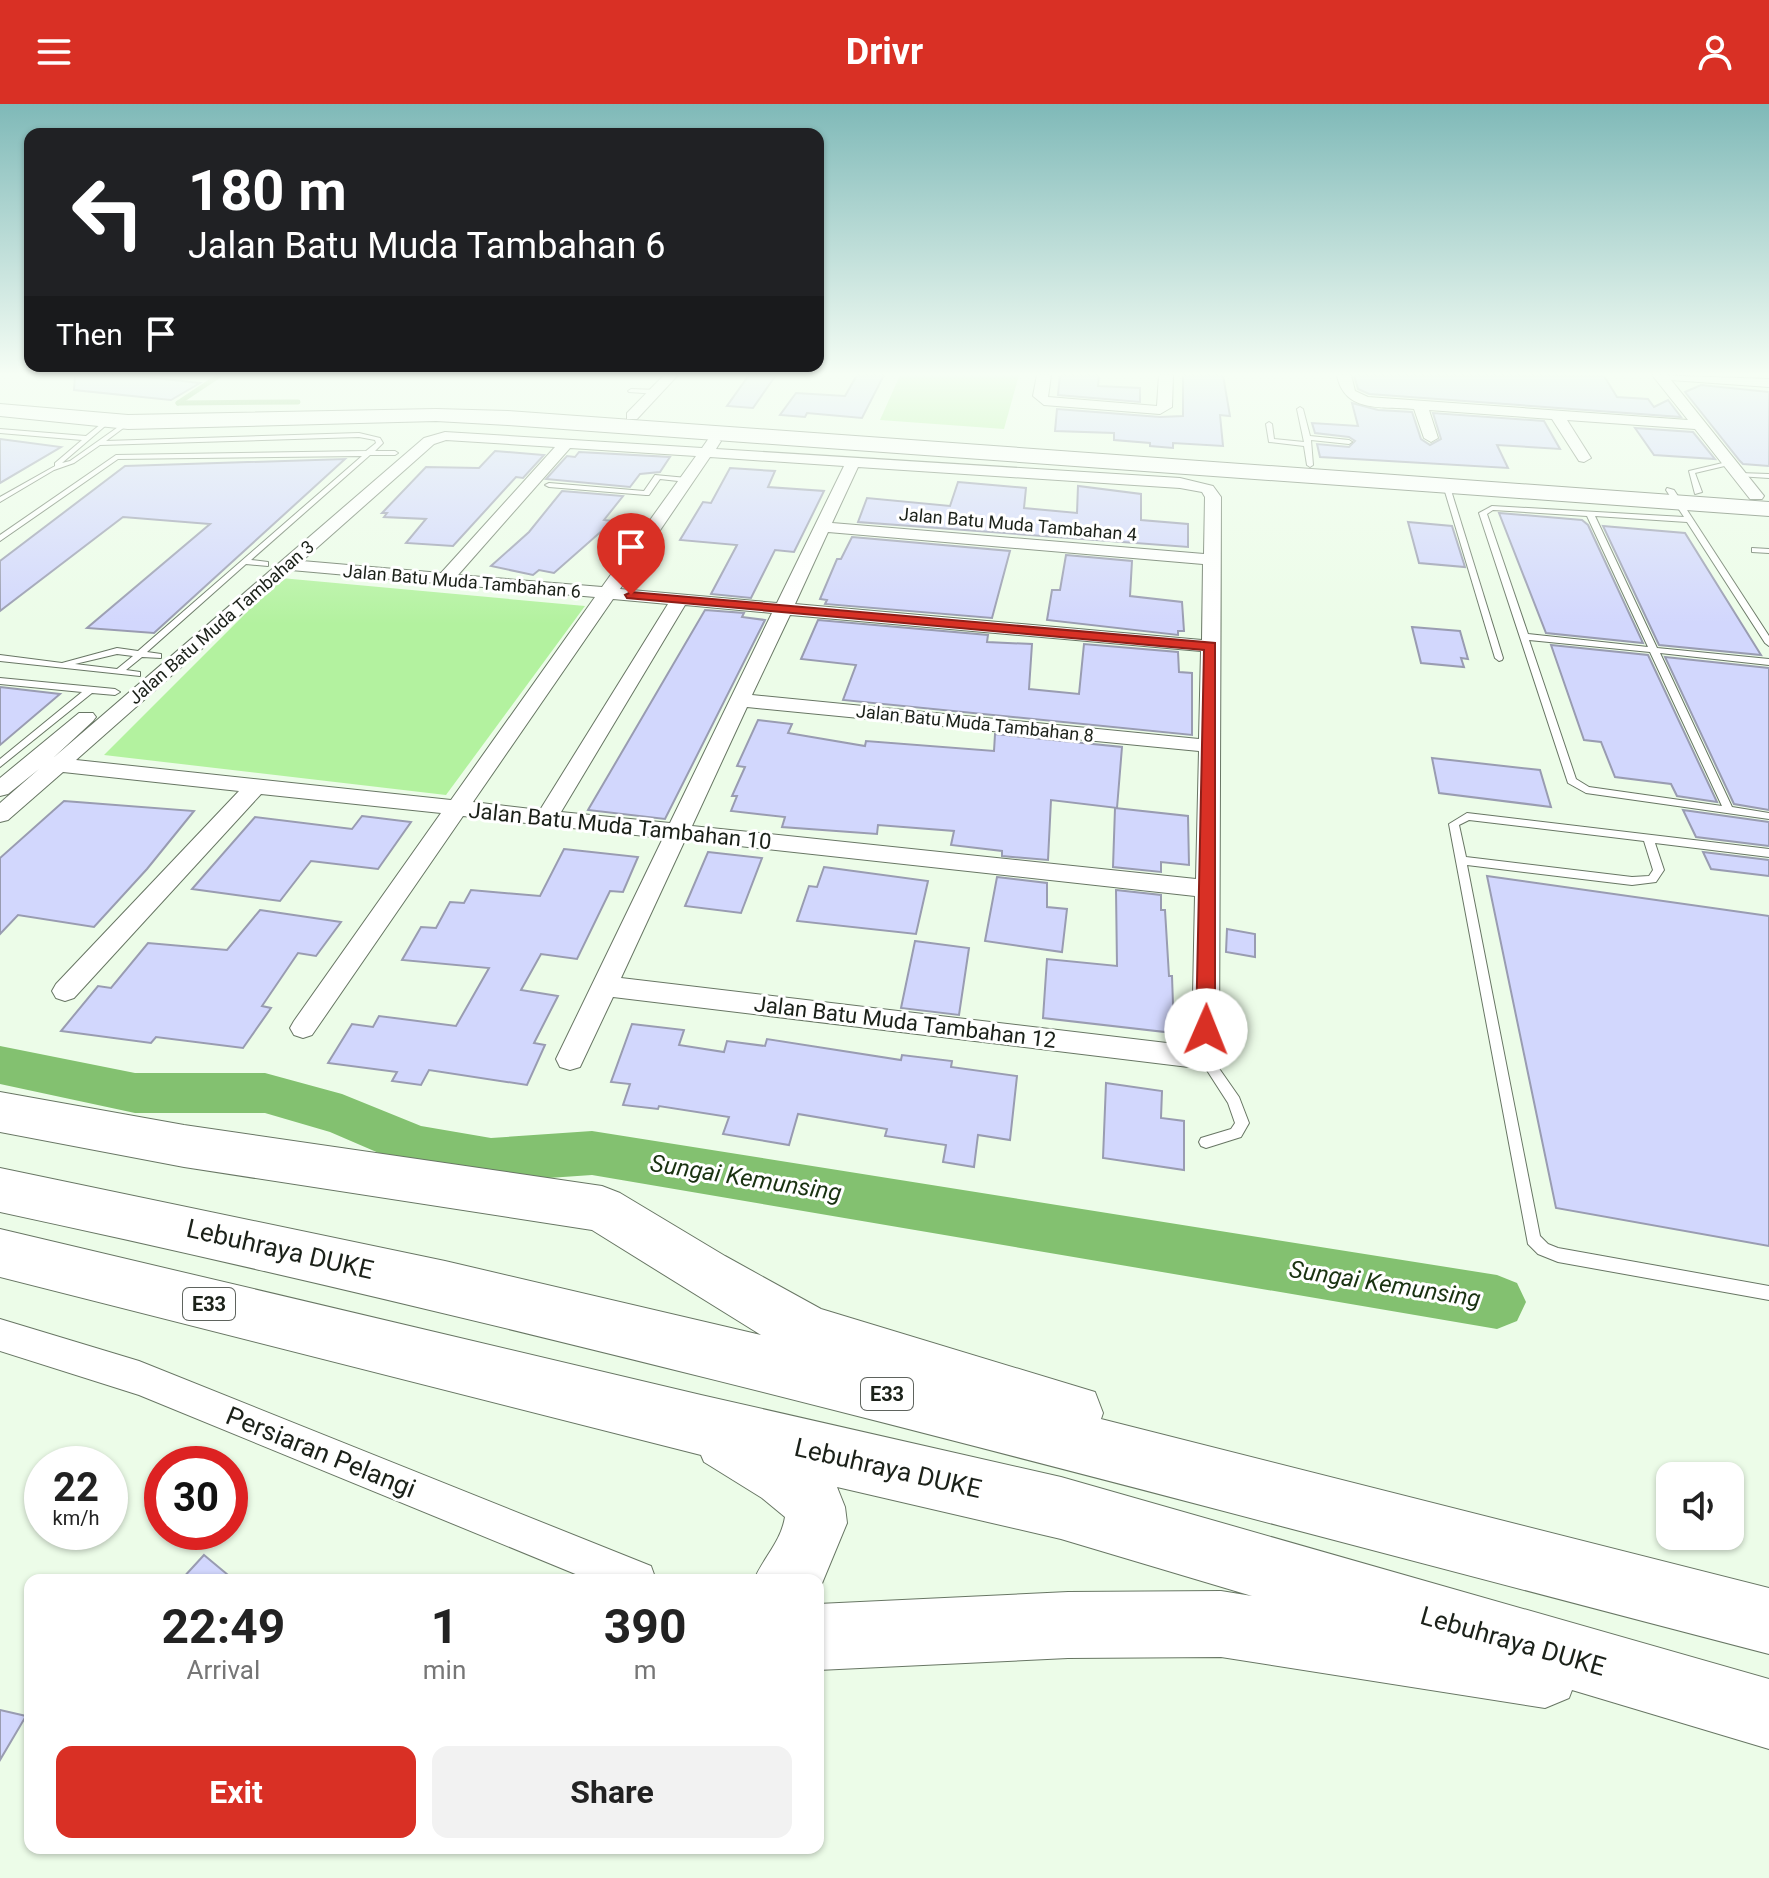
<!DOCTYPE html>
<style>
body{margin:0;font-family:Roboto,sans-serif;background:#f2f2f2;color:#222;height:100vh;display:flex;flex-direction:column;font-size:30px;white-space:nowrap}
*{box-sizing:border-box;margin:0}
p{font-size:26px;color:#767676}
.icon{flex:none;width:44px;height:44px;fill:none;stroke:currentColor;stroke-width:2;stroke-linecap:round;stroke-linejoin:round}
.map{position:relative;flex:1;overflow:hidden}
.details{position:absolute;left:24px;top:1470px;width:800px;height:280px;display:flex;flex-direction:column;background:#fff;border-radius:16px;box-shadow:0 2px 6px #0004}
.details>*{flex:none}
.guide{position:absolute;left:24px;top:24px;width:800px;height:244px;border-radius:16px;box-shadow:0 2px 6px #0004;background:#202124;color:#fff;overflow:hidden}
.buttons{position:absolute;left:1656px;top:1358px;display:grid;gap:16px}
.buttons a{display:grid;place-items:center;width:88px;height:88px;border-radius:16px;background:#fff;box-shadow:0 2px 6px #0004;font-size:40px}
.speed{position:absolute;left:24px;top:1342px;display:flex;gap:16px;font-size:40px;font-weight:700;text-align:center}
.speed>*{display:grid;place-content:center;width:104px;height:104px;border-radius:50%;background:#fff;box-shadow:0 2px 6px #0004;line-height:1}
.speed small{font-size:20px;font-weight:400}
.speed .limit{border:12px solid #d22;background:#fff;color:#111}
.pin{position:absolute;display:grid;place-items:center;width:68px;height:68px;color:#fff;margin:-82px -34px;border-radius:50% 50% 50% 0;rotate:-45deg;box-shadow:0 0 8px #0007}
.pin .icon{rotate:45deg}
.me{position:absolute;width:88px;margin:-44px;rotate:1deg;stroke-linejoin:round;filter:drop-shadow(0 0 6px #0008)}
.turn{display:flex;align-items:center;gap:28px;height:168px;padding:0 32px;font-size:36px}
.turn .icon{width:104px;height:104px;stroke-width:2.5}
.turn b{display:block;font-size:56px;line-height:68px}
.then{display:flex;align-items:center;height:76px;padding:0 32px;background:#0003;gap:16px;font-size:30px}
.eta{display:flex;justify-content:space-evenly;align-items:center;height:136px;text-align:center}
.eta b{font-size:48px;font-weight:700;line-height:56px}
.cta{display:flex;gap:16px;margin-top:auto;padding:16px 32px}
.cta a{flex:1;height:92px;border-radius:16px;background:#d93025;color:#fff;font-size:32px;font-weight:700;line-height:92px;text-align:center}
.cta a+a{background:#f2f2f2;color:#222}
header{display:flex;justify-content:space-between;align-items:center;height:104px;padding:0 32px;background:#d93025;color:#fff;font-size:36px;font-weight:700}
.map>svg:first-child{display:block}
.green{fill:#b3f29f}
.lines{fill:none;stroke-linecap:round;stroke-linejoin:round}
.stream{stroke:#83c170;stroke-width:5}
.river{fill:#83c170;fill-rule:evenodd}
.building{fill:#d2d7fd;stroke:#999cb1;stroke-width:2}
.service-casing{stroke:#687664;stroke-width:2}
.minor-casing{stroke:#687664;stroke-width:2}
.primary-casing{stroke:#687664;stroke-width:2}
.motorway-casing{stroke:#687664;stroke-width:2}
.service{fill:#fff;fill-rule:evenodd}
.minor{fill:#fff;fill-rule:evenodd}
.primary{fill:#fff;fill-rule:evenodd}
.motorway{fill:#fff;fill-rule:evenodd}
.route{fill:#d93025;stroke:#8d1f18;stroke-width:2}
.labels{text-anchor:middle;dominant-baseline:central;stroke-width:6;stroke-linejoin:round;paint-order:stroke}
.far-street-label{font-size:18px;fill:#1b2119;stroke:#fff}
.shield{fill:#fff;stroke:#5f645e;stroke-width:2}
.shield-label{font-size:20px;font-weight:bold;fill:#1b2119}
.street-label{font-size:22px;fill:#1b2119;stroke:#fff}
.water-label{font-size:24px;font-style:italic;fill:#193211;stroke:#fff}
.near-street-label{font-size:26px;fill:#1b2119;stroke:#fff}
</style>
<header><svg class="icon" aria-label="menu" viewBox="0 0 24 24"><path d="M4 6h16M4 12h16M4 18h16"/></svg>Drivr<svg class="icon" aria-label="person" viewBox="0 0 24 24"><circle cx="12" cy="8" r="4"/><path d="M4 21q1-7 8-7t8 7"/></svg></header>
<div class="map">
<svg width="1769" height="1774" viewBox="0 0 1769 1774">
<rect width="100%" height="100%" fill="#ecfce8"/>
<g class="green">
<path d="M900,271H1019L1004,325L880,316Z"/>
<path d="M281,474L585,502L446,691L104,651Z"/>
</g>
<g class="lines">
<g class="stream">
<path d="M178,299L298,298"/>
<path d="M178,299L220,271"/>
</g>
<path class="river" d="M0,942L135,969H265L342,990L421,1022L491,1034L592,1027L1497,1171L1517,1179L1526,1198L1517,1217L1497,1225L592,1071L491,1078L416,1065L330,1028L265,1009H135L0,980Z"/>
</g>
<g class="building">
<path d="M75,271H128L200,279L171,296L74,286Z"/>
<path d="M749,271H776L753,304L727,302Z"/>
<path d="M857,271H884L862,314L807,309L805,313L780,311L796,289L845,292Z"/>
<path d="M1060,271H1099L1098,282L1140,284V298L1058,291Z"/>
<path d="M1183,271H1223L1230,312L1220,311L1223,342L1173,339V344L1150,342V339L1114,336V329L1055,327L1057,305L1160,313L1183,312Z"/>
<path d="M1354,271L1604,272L1617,293L1648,295L1654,303L1668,296L1681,313L1369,290L1358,285Z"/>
<path d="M1701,281L1769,288V362L1743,360L1740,357L1685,288Z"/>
<path d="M1352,299L1378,306L1412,308L1421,335L1430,341L1441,335L1433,309L1544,317L1560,345L1497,341L1508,364L1320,353L1317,340L1349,343L1355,337L1349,333L1315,329L1312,319L1358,322Z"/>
<path d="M1635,324L1693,328L1715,355L1654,351Z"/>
<path d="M0,335L61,343L0,379Z"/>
<path d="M495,347L544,351L523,374L516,373L453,442L406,439L426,415L384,413L387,409H382L426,363L479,364Z"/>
<path d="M579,348L670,353L660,368L640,370L630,383L546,375L567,352L575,353Z"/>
<path d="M345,355L154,529L87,524L210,420L123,413L0,507V457L125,362Z"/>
<path d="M730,364L775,367L768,383L824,387L794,448L775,446L751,494L711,490L737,441L680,436L703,398L711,399Z"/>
<path d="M958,378L1026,384L1024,404L1077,409L1078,382L1141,390V416L1188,420V443L858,418L867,394L950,402Z"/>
<path d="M562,387L623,392L604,416L613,417L554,469L539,466L533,471L491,462L529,428Z"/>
<path d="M1499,409L1582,416L1588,421L1643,539L1546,529Z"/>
<path d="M1408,418L1452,422L1465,463L1419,459Z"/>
<path d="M1603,422L1685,429L1761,551L1659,541Z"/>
<path d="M852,433L1010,447L992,514L825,500L827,496L820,495L837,455H841Z"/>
<path d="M1066,451L1132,457L1130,492L1182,498L1184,527H1178V531L1047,516L1052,486H1060Z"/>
<path d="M705,506L744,509L742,513L765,516L665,715L588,706Z"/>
<path d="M818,516L988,531L987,538L1032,540L1029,585L1079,590L1084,540L1178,548L1179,568L1192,569V631L843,596L856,561L801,555Z"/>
<path d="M1412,523L1460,527L1468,555L1461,554L1464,563L1421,559Z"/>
<path d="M1551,541L1648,551L1717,698L1677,692L1671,680L1615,673L1601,638L1584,636Z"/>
<path d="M1665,553L1769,564V706L1734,700Z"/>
<path d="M0,583L60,590L0,641Z"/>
<path d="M758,616L792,620L788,629L865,642L866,637L994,647L995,630L1122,643L1117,704L1051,696L1048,756L1002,752V747L951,741L954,727L878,721L877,730L782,723L785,713L731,707L737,692H732L745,663L737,662Z"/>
<path d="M1432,654L1540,666L1551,703L1439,689Z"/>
<path d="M64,697L194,707L147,765L94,823L18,811L0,830V754Z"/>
<path d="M1115,704L1188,712L1189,761L1161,758V768L1113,763Z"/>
<path d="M1683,706L1769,718V742L1696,733Z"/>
<path d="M362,712L411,718L378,765L311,757L280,797L192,785L255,713L352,725Z"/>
<path d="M564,745L638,753L623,788L610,787L577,855L541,850L521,886L558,892L534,939L545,941L527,981L429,966L421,981L392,977L397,968L328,959L352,920L373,923L379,912L456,922L489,864L402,856L421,823L436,824L450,798L464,799L471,786L540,792Z"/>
<path d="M708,748L762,754L741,809L685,802Z"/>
<path d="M1703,748L1769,756V772L1711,765Z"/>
<path d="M824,763L928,777L916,830L797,817L809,782L817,783Z"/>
<path d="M1487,772L1769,812V1142L1556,1104Z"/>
<path d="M997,773L1047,779V803L1067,805L1062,848L985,837Z"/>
<path d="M1116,786L1161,791V806H1165L1169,872H1172L1174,929L1043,914L1047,855L1117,862Z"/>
<path d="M260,806L341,818L316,852L298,849L262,902L271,904L243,944L156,933L151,939L61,927L98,882L111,884L148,839L227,846Z"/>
<path d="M1227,825L1255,830V853L1226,848Z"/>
<path d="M915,837L969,844L959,911L901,904Z"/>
<path d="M632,920L684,926L679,941L724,948L727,937L765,942L767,935L901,956L902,951L952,957L951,963L1017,972L1010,1036L978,1031L974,1063L943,1058L946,1041L885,1032L887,1025L798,1010L789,1041L723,1030L729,1013L659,1002L658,1005L623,1001L630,980L611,978Z"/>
<path d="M1106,979L1162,987L1161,1014L1184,1017V1066L1103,1054Z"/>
<path d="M204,1451L234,1476H181Z"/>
<path d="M0,1606L26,1612L0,1656Z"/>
</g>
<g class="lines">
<g class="service-casing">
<g id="service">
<path d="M631,285L658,286L661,288L658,290L629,288L628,287Z"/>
<path d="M1300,303L1303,305L1310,332L1349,336L1352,338L1349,340L1311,336L1313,361L1310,363L1307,361L1304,342L1269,338L1266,320L1269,318L1272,320L1274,335L1304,338L1297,305Z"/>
<path d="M106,316L111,317L62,359L70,357L128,316L130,317V319L106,337L359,329L380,334L383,339L375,347H395L398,349L395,351H370L251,456L268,458V462L246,460L147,548L161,550V554L142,553L126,566L140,568V572L0,557V551L62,559L117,544L138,547L362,352L118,355L0,437V431L116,351L366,347L376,339L375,336L359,333L100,341L74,359L54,366L0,398V393L55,362V359L82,336L0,329V325L86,332ZM117,550L133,552L117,565L75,560Z"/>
<path d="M1731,357L1733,358V360L1695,369L1702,388L1695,390L1689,367Z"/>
<path d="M1739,369L1769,370V374L1737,372L1735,371Z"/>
<path d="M655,371L687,374L691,376L687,378L660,375L649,391H646L549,383L545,381L549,379L644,387Z"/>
<path d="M1443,381L1450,383L1503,554L1502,556L1499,557L1495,554Z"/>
<path d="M1667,384L1674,386L1769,532V542L1765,539L1687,418L1595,412L1657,544L1769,555V561L1660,549L1732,703L1769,709V715L1586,689L1568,679L1479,409L1492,402L1684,413L1666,386ZM1493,406L1587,412L1648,543L1528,530L1487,410ZM1529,536L1650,548L1722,702L1589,683L1576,675Z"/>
<path d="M1752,444L1769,445V449L1752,448Z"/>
<path d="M0,574L115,585L120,588L115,591L92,589L0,663V655L82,588L0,580Z"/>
<path d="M1467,709L1769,745V753L1655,739L1664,766L1656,778L1632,781L1467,761L1540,1132L1548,1140L1558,1144L1769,1182V1196L1558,1158L1538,1150L1528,1140L1449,720ZM1469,716L1644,737L1653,766L1649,772L1632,773L1466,753L1459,721Z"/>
<path d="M1205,949L1209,950L1239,993L1249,1019L1241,1033L1206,1044L1201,1042L1199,1038L1201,1034L1231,1025L1235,1019L1228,999L1199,954L1201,950Z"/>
</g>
</g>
<g class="minor-casing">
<g id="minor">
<path d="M664,271H678L637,315H627V309Z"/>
<path d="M1037,271H1051L1048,293L1157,302L1159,271H1173L1172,303L1160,310L1044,301L1033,292Z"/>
<path d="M1337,271H1351L1355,287L1368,293L1688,316L1652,271L1769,275V283L1671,276L1764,392L1762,395H1750L1695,325L1567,316L1591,354L1584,358L1579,357L1552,315L1429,306L1438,334L1431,338L1424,334L1414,305C1384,302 1344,310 1337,271Z"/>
<path d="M445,328L702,344L709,334L714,333L721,337L716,345L1180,374L1213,382L1221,393L1219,954L1215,962L1205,965L613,893L580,963L570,966L560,963L556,955L663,734L463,712L312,931L303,934L294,931L290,924L294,917L441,709L261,690L74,894L65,897L56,894L52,887L56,880L239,687L63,668L8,716L0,718V699L39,665L8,690L0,692V674L79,609H93L96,613L93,617L53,654L424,334ZM446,336L555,343L441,469L302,457L434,340ZM570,344L696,352L602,483L458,471ZM710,353L844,362L777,499L620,485ZM858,363L1180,384L1202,388L1205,393L1204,450L832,419ZM828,428L1203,460L1202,536L795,500ZM291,466L595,493L451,696L76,656ZM613,495L668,500L540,706L473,698ZM685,501L772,509L670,719L561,708ZM790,511L1201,547L1199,635L752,591ZM747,603L1199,647L1196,775L692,722ZM685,736L1195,792L1192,942L621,874Z"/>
<path d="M0,1215L139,1257L651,1462L656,1476H590L139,1291L0,1247Z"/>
</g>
</g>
<g class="primary-casing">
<path id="primary" d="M0,300L128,311L436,305L508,307L1769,398V412L508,321L436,317L128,325L0,312Z"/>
</g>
<g class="motorway-casing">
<g id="motorway">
<path d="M0,988L184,1021L602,1082L620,1089L725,1152L821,1205L1095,1288L1103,1309L1101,1315L1769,1484V1550C1181,1397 595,1236 0,1108V1064L445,1157L761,1231L592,1126L184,1063L0,1028Z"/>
<path d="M0,1125L701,1291L1061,1373L1769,1575V1645L1572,1586L1569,1594L1545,1604L1221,1553L1068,1554L818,1566V1500L1068,1488L1221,1487L1252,1492L1061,1435L837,1383L845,1403L847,1419L818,1489V1476H754C763,1454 781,1438 785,1413L762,1394L704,1358L701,1351L0,1173Z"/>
</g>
</g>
<use href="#service" class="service"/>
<use href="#minor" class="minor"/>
<use href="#primary" class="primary"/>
<use href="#motorway" class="motorway"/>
</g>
<linearGradient id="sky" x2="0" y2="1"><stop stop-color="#7fb9b8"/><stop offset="0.52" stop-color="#f6fef5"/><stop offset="1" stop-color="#f6fef5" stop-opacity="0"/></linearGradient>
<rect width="1769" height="520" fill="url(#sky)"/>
<path class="route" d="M631,488L1215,539V926L1212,931L1206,934L1196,926L1204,546L627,494L625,491Z"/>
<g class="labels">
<g class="far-street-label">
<text transform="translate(1018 420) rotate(5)">Jalan Batu Muda Tambahan 4</text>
<text transform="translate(462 477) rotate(5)">Jalan Batu Muda Tambahan 6</text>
<text transform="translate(221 518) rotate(-41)">Jalan Batu Muda Tambahan 3</text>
<text transform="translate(975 619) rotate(6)">Jalan Batu Muda Tambahan 8</text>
</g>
<g class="shield">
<rect x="183" y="1184" width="52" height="32" rx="6"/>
<rect x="861" y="1274" width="52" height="32" rx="6"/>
</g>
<g class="shield-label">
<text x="209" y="1200">E33</text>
<text x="887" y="1290">E33</text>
</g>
<g class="street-label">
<text transform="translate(620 722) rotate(6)">Jalan Batu Muda Tambahan 10</text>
<text transform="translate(905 918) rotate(7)">Jalan Batu Muda Tambahan 12</text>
</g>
<g class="water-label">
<text transform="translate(746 1074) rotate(9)">Sungai Kemunsing</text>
<text transform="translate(1385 1180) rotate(9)">Sungai Kemunsing</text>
</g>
<g class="near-street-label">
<text transform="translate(280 1145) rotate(13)">Lebuhraya DUKE</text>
<text transform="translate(321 1348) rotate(22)">Persiaran Pelangi</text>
<text transform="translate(888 1364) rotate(13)">Lebuhraya DUKE</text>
<text transform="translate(1513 1537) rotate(16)">Lebuhraya DUKE</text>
</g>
</g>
</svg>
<div class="buttons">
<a><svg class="icon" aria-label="sound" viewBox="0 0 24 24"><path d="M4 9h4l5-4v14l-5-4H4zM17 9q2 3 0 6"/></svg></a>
</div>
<div class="speed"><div>22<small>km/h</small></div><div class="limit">30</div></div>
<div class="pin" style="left:631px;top:491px;background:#d93025"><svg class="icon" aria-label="arrive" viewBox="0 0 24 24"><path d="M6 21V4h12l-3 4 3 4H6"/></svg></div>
<svg class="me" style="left:1206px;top:926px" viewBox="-20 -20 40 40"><circle r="19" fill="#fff"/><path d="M0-13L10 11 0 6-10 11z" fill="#d93025"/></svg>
<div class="guide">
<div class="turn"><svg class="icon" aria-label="left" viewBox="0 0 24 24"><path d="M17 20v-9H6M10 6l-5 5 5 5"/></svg><div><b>180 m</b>Jalan Batu Muda Tambahan 6</div></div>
<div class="then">Then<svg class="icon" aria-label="arrive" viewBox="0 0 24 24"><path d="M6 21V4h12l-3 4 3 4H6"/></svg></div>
</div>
<section class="details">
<div class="eta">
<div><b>22:49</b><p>Arrival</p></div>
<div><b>1</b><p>min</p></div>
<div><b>390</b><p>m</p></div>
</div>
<div class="cta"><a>Exit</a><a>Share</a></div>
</section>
</div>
